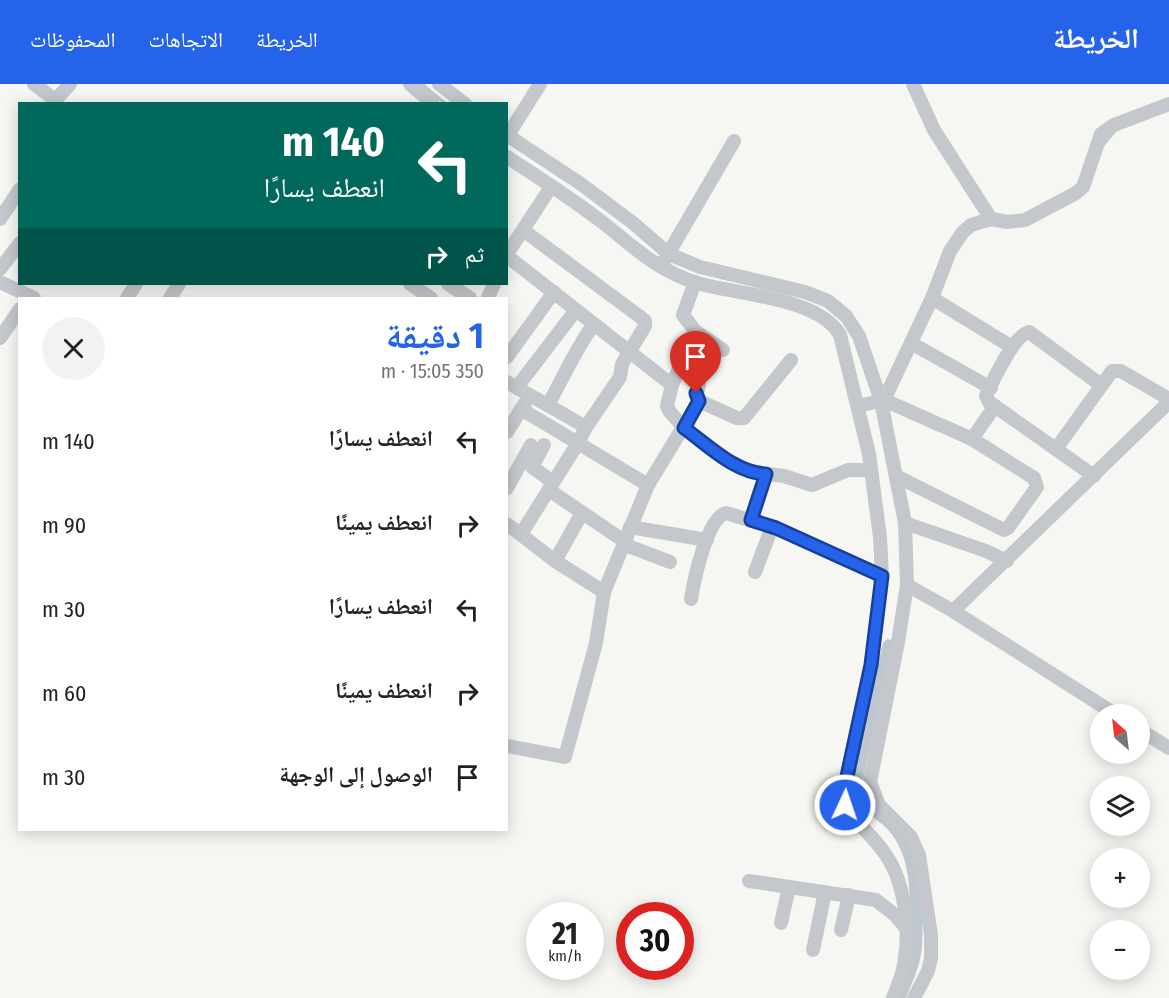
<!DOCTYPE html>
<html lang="ar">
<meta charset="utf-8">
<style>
body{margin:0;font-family:"Fira Sans Condensed","Noto Naskh Arabic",sans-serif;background:#f2f2f2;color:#222;direction:rtl;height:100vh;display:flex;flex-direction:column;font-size:22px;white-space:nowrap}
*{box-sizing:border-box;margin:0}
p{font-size:20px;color:#767676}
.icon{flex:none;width:33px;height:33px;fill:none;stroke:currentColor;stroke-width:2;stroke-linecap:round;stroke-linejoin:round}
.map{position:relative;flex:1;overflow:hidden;direction:ltr}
.panel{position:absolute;left:18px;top:213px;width:490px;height:534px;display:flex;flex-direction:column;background:#fff;border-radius:0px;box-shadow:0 3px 15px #0003;direction:rtl}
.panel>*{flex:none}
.guide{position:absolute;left:18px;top:18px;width:490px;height:183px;border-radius:0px;box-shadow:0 3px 15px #0003;direction:rtl;background:#00695c;color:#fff;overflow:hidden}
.needle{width:39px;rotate:332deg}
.controls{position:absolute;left:1090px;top:620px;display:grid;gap:12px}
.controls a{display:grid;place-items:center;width:60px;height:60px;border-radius:50%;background:#fff;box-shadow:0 3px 15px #0003;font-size:30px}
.speed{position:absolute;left:526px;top:818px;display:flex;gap:12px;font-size:30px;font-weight:700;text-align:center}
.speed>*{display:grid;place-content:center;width:78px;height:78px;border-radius:50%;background:#fff;box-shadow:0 3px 15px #0003;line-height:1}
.speed small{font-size:15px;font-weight:400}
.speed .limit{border:9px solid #d22;background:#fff;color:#111}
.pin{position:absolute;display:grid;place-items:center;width:51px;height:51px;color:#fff;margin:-62px -26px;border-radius:50% 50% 50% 0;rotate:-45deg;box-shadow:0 0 6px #0007}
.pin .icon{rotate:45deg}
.me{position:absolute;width:66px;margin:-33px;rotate:3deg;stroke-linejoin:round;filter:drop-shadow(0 0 4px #0008)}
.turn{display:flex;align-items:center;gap:21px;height:126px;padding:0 24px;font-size:27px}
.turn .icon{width:78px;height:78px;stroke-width:2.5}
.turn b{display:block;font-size:42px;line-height:51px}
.then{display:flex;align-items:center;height:57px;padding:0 24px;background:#0003;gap:12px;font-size:22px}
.round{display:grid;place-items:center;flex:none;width:63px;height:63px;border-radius:32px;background:#f2f2f2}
.head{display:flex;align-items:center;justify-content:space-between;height:102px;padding:0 24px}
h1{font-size:36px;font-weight:700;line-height:45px;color:#2563eb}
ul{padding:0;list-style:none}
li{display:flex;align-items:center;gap:18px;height:84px;padding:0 24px}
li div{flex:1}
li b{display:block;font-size:22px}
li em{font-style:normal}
header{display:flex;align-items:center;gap:36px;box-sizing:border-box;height:84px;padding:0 30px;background:#2563eb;color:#fff}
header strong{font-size:28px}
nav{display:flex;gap:33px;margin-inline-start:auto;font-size:21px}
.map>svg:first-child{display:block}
.water{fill:#bdc7cd}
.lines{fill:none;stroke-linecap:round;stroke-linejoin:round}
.stream{stroke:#bdc7cd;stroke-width:3}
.minor{stroke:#c4c7cb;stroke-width:14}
.route-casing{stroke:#184099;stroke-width:15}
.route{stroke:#2563eb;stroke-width:10}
</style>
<header>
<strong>الخريطة</strong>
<nav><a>الخريطة</a><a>الاتجاهات</a><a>المحفوظات</a></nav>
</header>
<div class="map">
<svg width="1169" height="914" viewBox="0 0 1169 914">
<rect width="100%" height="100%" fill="#f6f7f3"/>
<path class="water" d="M887,555L892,556L861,706C863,726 891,734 902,748C918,769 926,844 921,870C919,885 911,900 906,914H897C905,866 923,795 893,752C882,735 861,730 851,711L857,669L883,559Z"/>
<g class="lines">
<g class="stream">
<path d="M422,0L446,20"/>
<path d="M1103,61L1114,48"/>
</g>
<g class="minor">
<path d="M34,0L55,16"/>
<path d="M410,0L433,20"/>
<path d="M439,0L465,20"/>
<path d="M913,0L934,46L991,135"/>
<path d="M52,20L70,0"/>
<path d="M507,51L581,100L633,139L669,170L700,183L805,208L828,217L846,232L859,252L881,317L905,439L907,501L898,558L870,698L879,721L911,753L919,771L931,851V874L928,887L914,914"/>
<path d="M508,51L540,0"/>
<path d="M507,73C538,93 569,113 598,135C634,162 652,184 697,199C738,211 818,213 840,251L869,370L880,453L882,492L871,581L843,711C849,736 869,747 883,767C904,794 910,841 905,874C904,888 898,901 893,914"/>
<path d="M0,135L20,105"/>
<path d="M507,170L551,103"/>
<path d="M507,172L672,301"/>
<path d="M664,177L734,57"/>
<path d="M0,185L20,159"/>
<path d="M0,198L34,214"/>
<path d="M695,198L683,231L695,247L672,301L667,322L670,328L684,344L729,377L751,388L784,392L812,401L848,386H871"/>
<path d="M410,200L431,214"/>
<path d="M448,200L470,214"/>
<path d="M127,214L136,200"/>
<path d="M170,214L179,200"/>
<path d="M488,214L494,200"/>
<path d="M932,214L1012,263"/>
<path d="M695,247L723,266"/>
<path d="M0,254L20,225"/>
<path d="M911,259L991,304"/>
<path d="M507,273L554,208"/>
<path d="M507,298L586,343"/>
<path d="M517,303L576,226"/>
<path d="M884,316L932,214L950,167L963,148L971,141L991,135L1007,138L1025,136L1076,109L1083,103L1101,50L1114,41L1169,20"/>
<path d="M699,317L737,334H744L791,276"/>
<path d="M548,321C563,294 575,266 594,240"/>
<path d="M858,322L884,316L972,355L1034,394L1037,403L1008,444L1004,446L896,392"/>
<path d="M521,325L648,401"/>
<path d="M507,348L525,319"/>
<path d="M972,355L995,322"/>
<path d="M544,361L532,383L553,398"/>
<path d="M1056,365L1112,287H1121L1169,315"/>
<path d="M1094,392L989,318L986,312C992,298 1014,251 1029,248L1101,301"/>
<path d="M507,404L531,361"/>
<path d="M549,406L624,457"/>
<path d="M751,436L766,390"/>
<path d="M905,439L986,467L1007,477"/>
<path d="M507,440L555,477L604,508"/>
<path d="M630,443L707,456"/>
<path d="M521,450L578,359L586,343L620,293L622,280L645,242V237L639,232L523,146"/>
<path d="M623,460L670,478"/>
<path d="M555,477L582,429"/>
<path d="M755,488L772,443"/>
<path d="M907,501L953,527L1115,630"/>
<path d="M691,515C694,496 707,434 726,429L776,444L882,492"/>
<path d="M953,527L1169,318"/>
<path d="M1140,646L1169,664"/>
<path d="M507,662L565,673L596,559L604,508L648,401L699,317L696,312L699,301"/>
<path d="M749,797L876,816L895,831L906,844"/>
<path d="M781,839L789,803"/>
<path d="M841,846L849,811"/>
<path d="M813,866L825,808"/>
</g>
</g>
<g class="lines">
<g class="route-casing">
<path id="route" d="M696,309L699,317L684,344C708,361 735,389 766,390L751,436L776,444L882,492L871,581L843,711L845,721"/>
</g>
<use href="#route" class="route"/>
</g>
</svg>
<div class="controls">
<a><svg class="needle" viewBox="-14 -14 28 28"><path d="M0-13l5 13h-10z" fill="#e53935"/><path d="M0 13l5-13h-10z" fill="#767676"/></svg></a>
<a><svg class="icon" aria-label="layers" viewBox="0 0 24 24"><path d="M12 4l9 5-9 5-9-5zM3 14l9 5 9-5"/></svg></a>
<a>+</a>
<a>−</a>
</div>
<div class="speed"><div>21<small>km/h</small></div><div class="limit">30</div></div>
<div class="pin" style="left:696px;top:309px;background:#d93025"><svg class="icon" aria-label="arrive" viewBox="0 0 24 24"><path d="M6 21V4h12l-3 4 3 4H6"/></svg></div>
<svg class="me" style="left:845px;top:721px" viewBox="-20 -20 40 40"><circle r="17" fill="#2563eb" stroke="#fff" stroke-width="3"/><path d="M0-11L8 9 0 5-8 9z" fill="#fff"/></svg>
<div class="guide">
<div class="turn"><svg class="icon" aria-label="left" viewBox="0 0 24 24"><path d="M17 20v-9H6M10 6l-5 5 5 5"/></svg><div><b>140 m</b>انعطف يسارًا</div></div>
<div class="then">ثم<svg class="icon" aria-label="right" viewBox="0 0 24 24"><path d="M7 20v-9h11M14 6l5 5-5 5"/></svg></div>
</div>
<section class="panel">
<div class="head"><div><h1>1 دقيقة</h1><p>350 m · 15:05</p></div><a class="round"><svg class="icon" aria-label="close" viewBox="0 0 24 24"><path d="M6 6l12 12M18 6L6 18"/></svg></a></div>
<ul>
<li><svg class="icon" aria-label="left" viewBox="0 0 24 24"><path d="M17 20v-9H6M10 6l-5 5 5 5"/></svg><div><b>انعطف يسارًا</b></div><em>140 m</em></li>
<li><svg class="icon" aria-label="right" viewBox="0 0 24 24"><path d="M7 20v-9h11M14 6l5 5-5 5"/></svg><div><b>انعطف يمينًا</b></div><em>90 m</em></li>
<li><svg class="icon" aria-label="left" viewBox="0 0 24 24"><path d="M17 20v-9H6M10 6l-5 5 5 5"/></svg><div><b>انعطف يسارًا</b></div><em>30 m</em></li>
<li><svg class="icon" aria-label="right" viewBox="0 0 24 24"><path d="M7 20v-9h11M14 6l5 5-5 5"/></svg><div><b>انعطف يمينًا</b></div><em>60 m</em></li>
<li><svg class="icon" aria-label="arrive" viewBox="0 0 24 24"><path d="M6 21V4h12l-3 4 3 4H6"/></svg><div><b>الوصول إلى الوجهة</b></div><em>30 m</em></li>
</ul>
</section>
</div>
